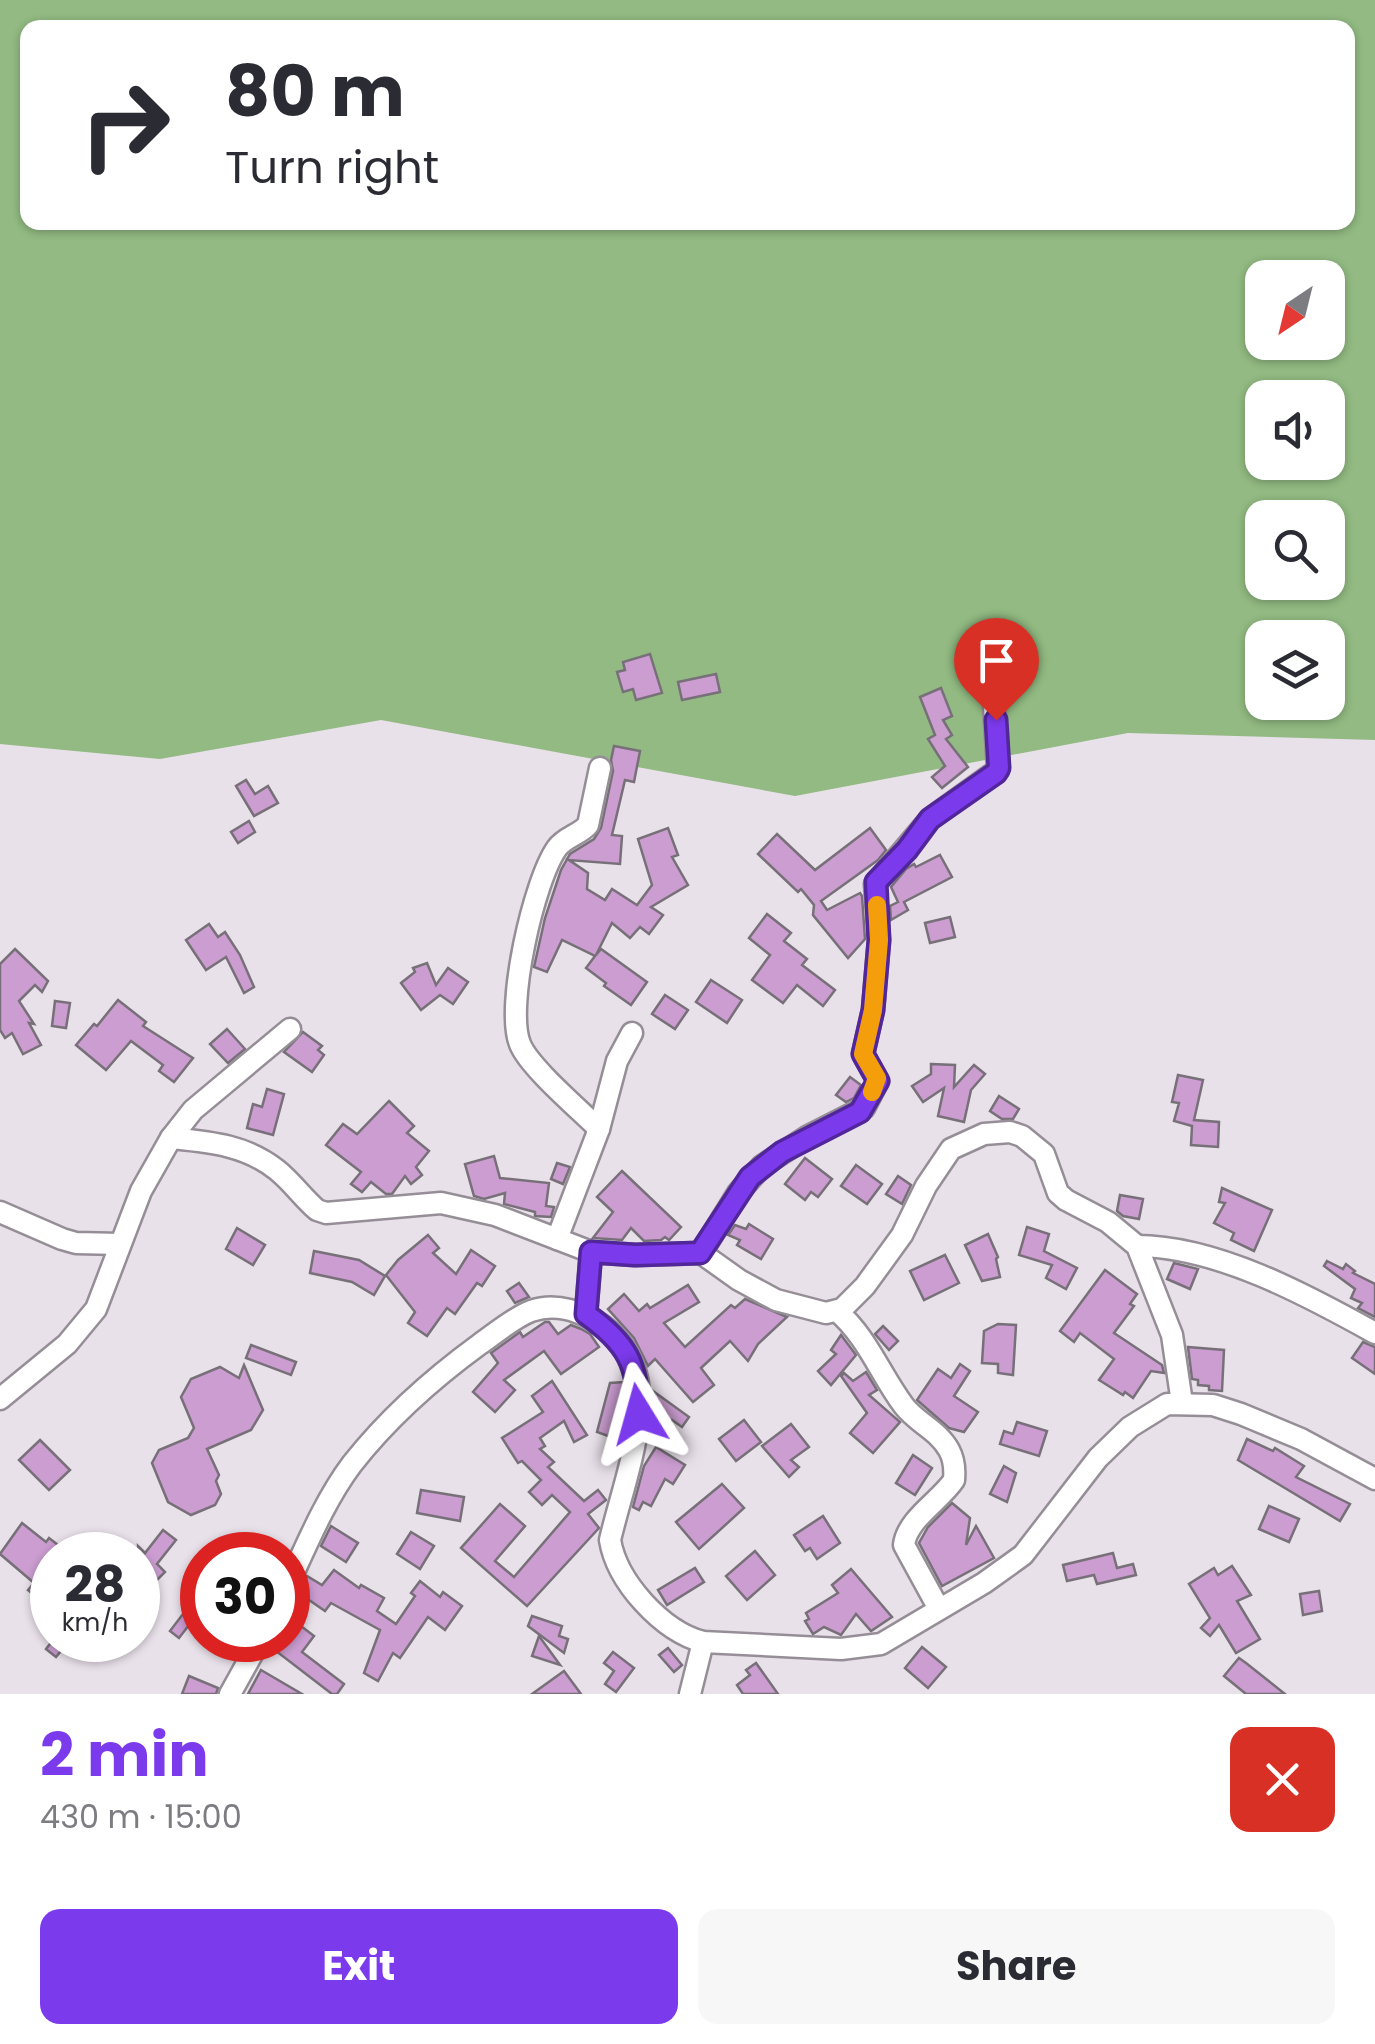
<!DOCTYPE html>
<meta charset="utf-8">
<style>
body{margin:0;font-family:Poppins,sans-serif;background:#f7f7f7;color:#2b2b33;height:100vh;display:flex;flex-direction:column;font-size:38px;white-space:nowrap}
*{box-sizing:border-box;margin:0}
p{font-size:32px;color:#7c7c81}
.icon{flex:none;width:55px;height:55px;fill:none;stroke:currentColor;stroke-width:2;stroke-linecap:round;stroke-linejoin:round}
.map{position:relative;height:1694px;overflow:hidden}
.drawer{display:flex;flex-direction:column;background:#fff;flex:1}
.drawer>*{flex:none}
.banner{position:absolute;left:20px;top:20px;width:1335px;height:210px;border-radius:20px;box-shadow:0 2px 8px #0004;background:#fff;color:#2b2b33;overflow:hidden}
.needle{width:65px;rotate:215deg}
.tools{position:absolute;left:1245px;top:260px;display:grid;gap:20px}
.tools a{display:grid;place-items:center;width:100px;height:100px;border-radius:20px;background:#fff;box-shadow:0 2px 8px #0004;font-size:50px}
.speed{position:absolute;left:30px;top:1532px;display:flex;gap:20px;font-size:50px;font-weight:700;text-align:center}
.speed>*{display:grid;place-content:center;width:130px;height:130px;border-radius:50%;background:#fff;box-shadow:0 2px 8px #0004;line-height:1}
.speed small{font-size:25px;font-weight:400}
.speed .limit{border:15px solid #d22;background:#fff;color:#111}
.pin{position:absolute;display:grid;place-items:center;width:85px;height:85px;color:#fff;margin:-102px -42px;border-radius:50% 50% 50% 0;rotate:-45deg;box-shadow:0 0 10px #0007}
.pin .icon{rotate:45deg}
.me{position:absolute;width:110px;margin:-55px;rotate:352deg;stroke-linejoin:round;filter:drop-shadow(0 0 8px #0008)}
.turn{display:flex;align-items:center;gap:35px;height:210px;padding:0 40px;font-size:45px}
.turn .icon{width:130px;height:130px;stroke-width:2.5}
.turn b{display:block;font-size:70px;line-height:85px}
.round{display:grid;place-items:center;flex:none;width:105px;height:105px;border-radius:20px;background:#f7f7f7}
.head{display:flex;align-items:center;justify-content:space-between;height:170px;padding:0 40px}
h1{font-size:60px;font-weight:700;line-height:75px;color:#7c3aed}
.button{display:flex;gap:20px;margin-top:auto;padding:20px 40px}
.button a{flex:1;height:115px;border-radius:20px;background:#7c3aed;color:#fff;font-size:40px;font-weight:700;line-height:115px;text-align:center}
.button a+a{background:#f7f7f7;color:#2b2b33}
.map>svg:first-child{display:block}
.forest{fill:#92ba82;fill-rule:evenodd}
.building{fill:#cb9dd1;stroke:#777078;stroke-width:2.5}
.lines{fill:none;stroke-linecap:round;stroke-linejoin:round}
.minor-casing{stroke:#968e97;stroke-width:25}
.minor{stroke:#fff;stroke-width:20}
.route-casing{stroke:#51269a;stroke-width:25}
.route{stroke:#7c3aed;stroke-width:18}
.slow{stroke:#f59e0b;stroke-width:18}
</style>
<div class="map">
<svg width="1375" height="1694" viewBox="0 0 1375 1694">
<rect width="100%" height="100%" fill="#e9e1ea"/>
<path class="forest" d="M0,0H1375V740L1128,733L795,796L381,720L160,759L0,744ZM28,28H1348V222H28ZM1262,278H1328V342H1262ZM1262,398H1328V462H1262ZM1262,518H1328V582H1262ZM1262,638H1328V702H1262Z"/>
<g class="building">
<path d="M650,654L662,693L636,700L633,689L623,692L617,672L625,670L623,662Z"/>
<path d="M716,674L720,692L682,700L678,682Z"/>
<path d="M941,688L952,716L943,720L952,735L946,739L968,767L942,788L932,777L945,766L928,739L935,735L920,697Z"/>
<path d="M614,746L640,751L634,782L625,780L612,835L622,836L620,864L569,860L588,873L587,889L605,900L612,889L637,905L652,885L638,839L668,828L678,855L672,857L688,885L651,907L663,915L649,934L640,927L630,938L612,923L596,955L601,949L647,982L631,1005L604,986L606,983L586,968L595,956L562,940L547,972L534,967L545,918L561,870L570,854L594,839L601,828L613,771L611,760Z"/>
<path d="M246,780L255,794L268,786L278,803L254,816L236,786Z"/>
<path d="M249,821L255,832L238,843L231,832Z"/>
<path d="M870,828L886,850L878,860L821,901L827,910L860,893L862,896L865,939L848,958L813,915L814,905L801,889L798,892L758,854L777,834L815,870Z"/>
<path d="M940,855L952,877L904,902L908,910L891,920L890,906L898,902L891,887L906,869L914,864L916,867Z"/>
<path d="M767,914L791,933L784,941L807,959L802,965L835,990L823,1006L797,985L783,1003L752,980L770,955L749,938Z"/>
<path d="M950,917L955,937L930,943L925,923Z"/>
<path d="M209,924L218,937L225,932L240,955L254,987L244,993L226,957L206,970L186,940Z"/>
<path d="M15,949L48,981L42,992L35,985L19,1001L34,1024L29,1023L41,1045L23,1054L12,1033L5,1038L0,1030V964Z"/>
<path d="M427,963L436,985L448,968L468,982L453,1004L440,995L421,1010L401,983L415,972L413,968Z"/>
<path d="M711,980L742,1000L727,1023L696,1002Z"/>
<path d="M665,995L688,1010L675,1029L652,1014Z"/>
<path d="M118,1000L146,1022L143,1026L193,1058L174,1082L159,1071L163,1065L131,1041L106,1070L76,1045L94,1024L97,1026Z"/>
<path d="M55,1001L70,1003L66,1028L52,1026Z"/>
<path d="M227,1029L245,1049L228,1063L210,1044Z"/>
<path d="M303,1032L322,1046L318,1050L324,1055L312,1072L284,1052Z"/>
<path d="M931,1064L955,1065L954,1087L974,1065L985,1074L971,1090L964,1122L938,1116L944,1088L923,1102L912,1086L931,1074Z"/>
<path d="M1178,1075L1203,1080L1194,1120L1219,1122L1218,1147L1191,1145L1192,1126L1174,1121L1179,1103L1172,1102Z"/>
<path d="M850,1077L861,1085L854,1098L846,1102L836,1095Z"/>
<path d="M267,1089L284,1094L273,1135L247,1128L253,1104L262,1107Z"/>
<path d="M999,1096L1019,1109L1013,1119H1002L990,1111Z"/>
<path d="M389,1101L414,1126L407,1133L429,1151L416,1167L422,1175L411,1184L405,1176L392,1194H386L371,1182L362,1192L351,1184L361,1172L326,1145L343,1124L357,1134Z"/>
<path d="M494,1156L500,1178L549,1183L546,1206L554,1207L551,1217L535,1216V1212L504,1204L505,1193L484,1199L474,1196L465,1164Z"/>
<path d="M805,1158L832,1179L818,1197L811,1192L805,1200L785,1184Z"/>
<path d="M557,1163L570,1167L563,1184L551,1179Z"/>
<path d="M856,1165L882,1184L867,1204L841,1186Z"/>
<path d="M622,1171L681,1227L669,1240L665,1237L661,1240L644,1241L631,1228L622,1240L593,1238L613,1212L597,1197Z"/>
<path d="M898,1176L911,1185L902,1204L886,1194Z"/>
<path d="M1222,1188L1272,1210L1254,1251L1231,1240L1234,1233L1214,1223L1225,1203L1219,1202Z"/>
<path d="M1120,1195L1143,1199L1139,1219L1123,1216L1117,1211Z"/>
<path d="M749,1224L773,1239L761,1259L737,1245L740,1240L728,1235L735,1225L746,1229Z"/>
<path d="M1027,1227L1049,1234L1044,1251L1077,1268L1066,1289L1046,1278L1052,1265L1019,1255Z"/>
<path d="M237,1228L265,1245L253,1265L226,1249Z"/>
<path d="M988,1234L998,1257L996,1259L1000,1277L982,1281L965,1245Z"/>
<path d="M428,1235L439,1248L433,1253L456,1274L471,1250L495,1266L482,1286L477,1283L455,1314L447,1308L427,1336L408,1323L415,1312L386,1275L398,1260Z"/>
<path d="M314,1251L359,1260L385,1276L374,1295L352,1282L310,1273Z"/>
<path d="M945,1255L959,1283L924,1300L910,1271Z"/>
<path d="M1327,1261L1343,1269L1346,1264L1355,1271L1353,1273L1375,1284V1317L1358,1308L1362,1303L1351,1298L1355,1289L1324,1266Z"/>
<path d="M1174,1263L1198,1269L1190,1289L1167,1279Z"/>
<path d="M1105,1270L1137,1294L1130,1304L1134,1306L1114,1333L1162,1365L1164,1373L1151,1371L1133,1398L1125,1392L1123,1395L1099,1380L1114,1359L1080,1333L1074,1342L1060,1331Z"/>
<path d="M519,1283L529,1297L515,1303L507,1291Z"/>
<path d="M688,1285L699,1302L664,1323L685,1347L731,1305L735,1308L745,1299L787,1317L758,1344L748,1361L730,1341L701,1368L714,1385L693,1402L655,1359L648,1366L634,1338L608,1309L624,1294L639,1311L647,1304L650,1308Z"/>
<path d="M545,1322H549L558,1334L571,1325L581,1329L590,1334L599,1347L561,1374L544,1351L504,1380L515,1390L495,1412L473,1392L498,1363L491,1353L520,1332L523,1337Z"/>
<path d="M998,1324L1016,1325L1013,1375L998,1373V1364L982,1363L984,1331Z"/>
<path d="M883,1326L898,1341L889,1350L875,1334Z"/>
<path d="M841,1335L856,1355L831,1385L818,1371L836,1354L831,1350Z"/>
<path d="M1363,1342L1375,1347V1374L1352,1358Z"/>
<path d="M251,1345L296,1362L291,1375L246,1358Z"/>
<path d="M1188,1347L1224,1350L1222,1391L1209,1390V1386L1198,1385V1380L1192,1379Z"/>
<path d="M960,1364L970,1371L954,1396L978,1412L964,1432L949,1428L917,1400L938,1369L951,1378Z"/>
<path d="M244,1365L263,1410L251,1430L207,1449L219,1475L216,1481L221,1494L215,1505L191,1515L168,1502L152,1463L159,1450L188,1438L194,1428L181,1397L191,1379L220,1367L239,1378Z"/>
<path d="M866,1372L877,1390L869,1395L900,1422L873,1453L850,1433L867,1413L841,1376L844,1373L853,1381Z"/>
<path d="M552,1381L587,1435L574,1442L564,1421L540,1438L545,1446L540,1449L554,1462L548,1467L584,1501L598,1490L606,1500L588,1514L599,1528L527,1606L461,1548L500,1504L525,1526L495,1561L514,1577L570,1512L552,1495L542,1505L529,1492L541,1480L522,1461L518,1463L502,1438L543,1412L532,1396Z"/>
<path d="M624,1382L625,1407L620,1424L614,1423L608,1436L597,1432L610,1383Z"/>
<path d="M653,1391L689,1417L682,1427L672,1420L666,1427L652,1417Z"/>
<path d="M744,1420L761,1442L736,1461L719,1439Z"/>
<path d="M1017,1422L1047,1431L1039,1456L1000,1444L1004,1431L1013,1434Z"/>
<path d="M791,1424L809,1447L791,1460L799,1467L789,1477L762,1446Z"/>
<path d="M1247,1439L1273,1451L1275,1448L1304,1466L1296,1477L1350,1504L1340,1521L1238,1460Z"/>
<path d="M40,1440L70,1470L49,1490L19,1460Z"/>
<path d="M656,1447L685,1465L673,1484L665,1479L651,1506L643,1502L639,1510L633,1507L644,1466Z"/>
<path d="M913,1455L932,1468L915,1495L896,1483Z"/>
<path d="M1004,1466L1016,1473L1007,1502L990,1494Z"/>
<path d="M722,1484L744,1508L699,1549L676,1522Z"/>
<path d="M421,1490L464,1497L460,1521L417,1513Z"/>
<path d="M952,1503L970,1518L966,1545L976,1526L994,1558L942,1586L919,1543L928,1527Z"/>
<path d="M1269,1506L1299,1519L1289,1542L1259,1529Z"/>
<path d="M823,1516L840,1543L817,1559L810,1548L805,1551L794,1535Z"/>
<path d="M22,1523L46,1542L49,1538L71,1555H52V1610L28,1590L34,1583L0,1554Z"/>
<path d="M331,1526L358,1543L346,1562L321,1546Z"/>
<path d="M163,1530L176,1540L157,1564L165,1572L149,1588L138,1577V1546L145,1553Z"/>
<path d="M411,1532L434,1546L420,1569L397,1554Z"/>
<path d="M755,1551L775,1575L747,1600L726,1576Z"/>
<path d="M202,1552V1588L185,1576Z"/>
<path d="M1113,1553L1117,1568L1133,1564L1136,1575L1097,1584L1094,1575L1067,1581L1063,1565Z"/>
<path d="M1232,1566L1251,1595L1237,1601L1260,1639L1236,1653L1219,1625L1210,1636L1201,1628L1210,1618L1189,1584L1214,1568L1218,1575Z"/>
<path d="M695,1568L704,1582L667,1605L658,1590Z"/>
<path d="M851,1569L892,1617L871,1631L856,1614L841,1635L824,1627L813,1634L805,1621L809,1619L806,1613L838,1593L832,1585Z"/>
<path d="M334,1570L359,1588L361,1585L384,1598L377,1611L396,1624L415,1596L411,1593L420,1581L440,1597L443,1592L462,1606L445,1630L428,1617L400,1658L393,1653L378,1681L364,1673L380,1630L331,1603L325,1611L299,1593L307,1576L322,1585Z"/>
<path d="M1319,1591L1322,1611L1303,1615L1300,1594Z"/>
<path d="M183,1614L192,1621L179,1638L170,1631Z"/>
<path d="M532,1616L562,1626L559,1636L568,1639L564,1653L528,1626Z"/>
<path d="M297,1623L314,1636L302,1652L344,1684L337,1694H332L276,1651L288,1640Z"/>
<path d="M539,1636L560,1665L532,1656Z"/>
<path d="M53,1640H70L56,1657L46,1649Z"/>
<path d="M922,1647L946,1667L928,1688L905,1668Z"/>
<path d="M668,1648L682,1665L674,1672L659,1655Z"/>
<path d="M613,1652L634,1668L616,1692L605,1684L614,1671L604,1663Z"/>
<path d="M1239,1658L1246,1663L1285,1694H1246L1224,1676Z"/>
<path d="M756,1663L778,1694H743L737,1685L750,1675L746,1670Z"/>
<path d="M261,1670L302,1694H248Z"/>
<path d="M564,1671L581,1694H532Z"/>
<path d="M189,1676L218,1688L216,1694H182Z"/>
</g>
<g class="lines">
<g class="minor-casing">
<g id="minor">
<path d="M599,1129C580,1110 529,1067 520,1044C505,1007 534,880 557,848C565,837 579,835 588,825L600,768"/>
<path d="M171,1138C210,1142 246,1145 277,1170C292,1182 303,1198 317,1210L326,1213L441,1203L495,1215L591,1252L635,1255L701,1253L739,1280L776,1300L826,1313L842,1309L865,1286L902,1235L926,1186L951,1149L984,1134L1010,1132L1022,1136L1044,1154L1058,1193L1066,1200L1108,1222L1137,1246L1172,1335L1182,1403"/>
<path d="M0,1212L62,1239L76,1243L120,1244"/>
<path d="M557,1239L599,1129L617,1061L632,1033"/>
<path d="M1137,1246C1216,1246 1307,1295 1375,1333"/>
<path d="M701,1253L738,1193L762,1166L807,1137L864,1108L878,1081L863,1054L873,1010L879,940L875,884L930,819L998,770L993,690"/>
<path d="M837,1311C868,1338 880,1374 904,1406C917,1423 938,1430 949,1450C954,1459 955,1469 954,1480C940,1501 907,1519 904,1545L939,1609"/>
<path d="M586,1314L591,1252"/>
<path d="M0,1399L67,1344L96,1309L141,1191L171,1138L193,1110L290,1029"/>
<path d="M288,1585C307,1544 325,1500 352,1464C389,1417 432,1379 480,1344C496,1333 513,1318 531,1311C557,1302 583,1312 603,1326C624,1341 637,1366 639,1391C642,1439 621,1493 610,1540C617,1582 662,1631 703,1642L841,1649L881,1644L984,1583L1023,1555L1098,1458L1130,1427L1167,1404L1213,1405L1241,1414L1301,1439L1375,1479"/>
<path d="M230,1694L260,1640"/>
<path d="M690,1694L703,1642"/>
</g>
</g>
<use href="#minor" class="minor"/>
</g>
<g class="lines">
<g class="route-casing">
<path id="route" d="M639,1414C638,1364 627,1343 586,1314L591,1252L635,1255L700,1253L750,1177L782,1152L860,1112L878,1081L863,1054L873,1010L879,940L876,882L907,850L930,819L996,773L999,768L996,720"/>
</g>
<use href="#route" class="route"/>
<path class="slow" d="M872,1092L877,1078L863,1054L873,1010L879,940L877,905"/>
</g>
</svg>
<div class="tools">
<a><svg class="needle" viewBox="-14 -14 28 28"><path d="M0-13l5 13h-10z" fill="#e53935"/><path d="M0 13l5-13h-10z" fill="#7c7c81"/></svg></a>
<a><svg class="icon" aria-label="sound" viewBox="0 0 24 24"><path d="M4 9h4l5-4v14l-5-4H4zM17 9q2 3 0 6"/></svg></a>
<a><svg class="icon" aria-label="search" viewBox="0 0 24 24"><circle cx="10" cy="10" r="6"/><path d="M15 15l6 6"/></svg></a>
<a><svg class="icon" aria-label="layers" viewBox="0 0 24 24"><path d="M12 4l9 5-9 5-9-5zM3 14l9 5 9-5"/></svg></a>
</div>
<div class="speed"><div>28<small>km/h</small></div><div class="limit">30</div></div>
<div class="pin" style="left:996px;top:720px;background:#d93025"><svg class="icon" aria-label="arrive" viewBox="0 0 24 24"><path d="M6 21V4h12l-3 4 3 4H6"/></svg></div>
<svg class="me" style="left:639px;top:1414px" viewBox="-20 -20 40 40"><path d="M0-17L14 15 0 8-14 15z" fill="#7c3aed" stroke="#fff" stroke-width="4"/></svg>
<div class="banner">
<div class="turn"><svg class="icon" aria-label="right" viewBox="0 0 24 24"><path d="M7 20v-9h11M14 6l5 5-5 5"/></svg><div><b>80 m</b>Turn right</div></div>
</div>
</div>
<section class="drawer">
<div class="head"><div><h1>2 min</h1><p>430 m · 15:00</p></div><a class="round" style="background:#d93025;color:#fff"><svg class="icon" aria-label="close" viewBox="0 0 24 24"><path d="M6 6l12 12M18 6L6 18"/></svg></a></div>
<div class="button"><a>Exit</a><a>Share</a></div>
</section>
